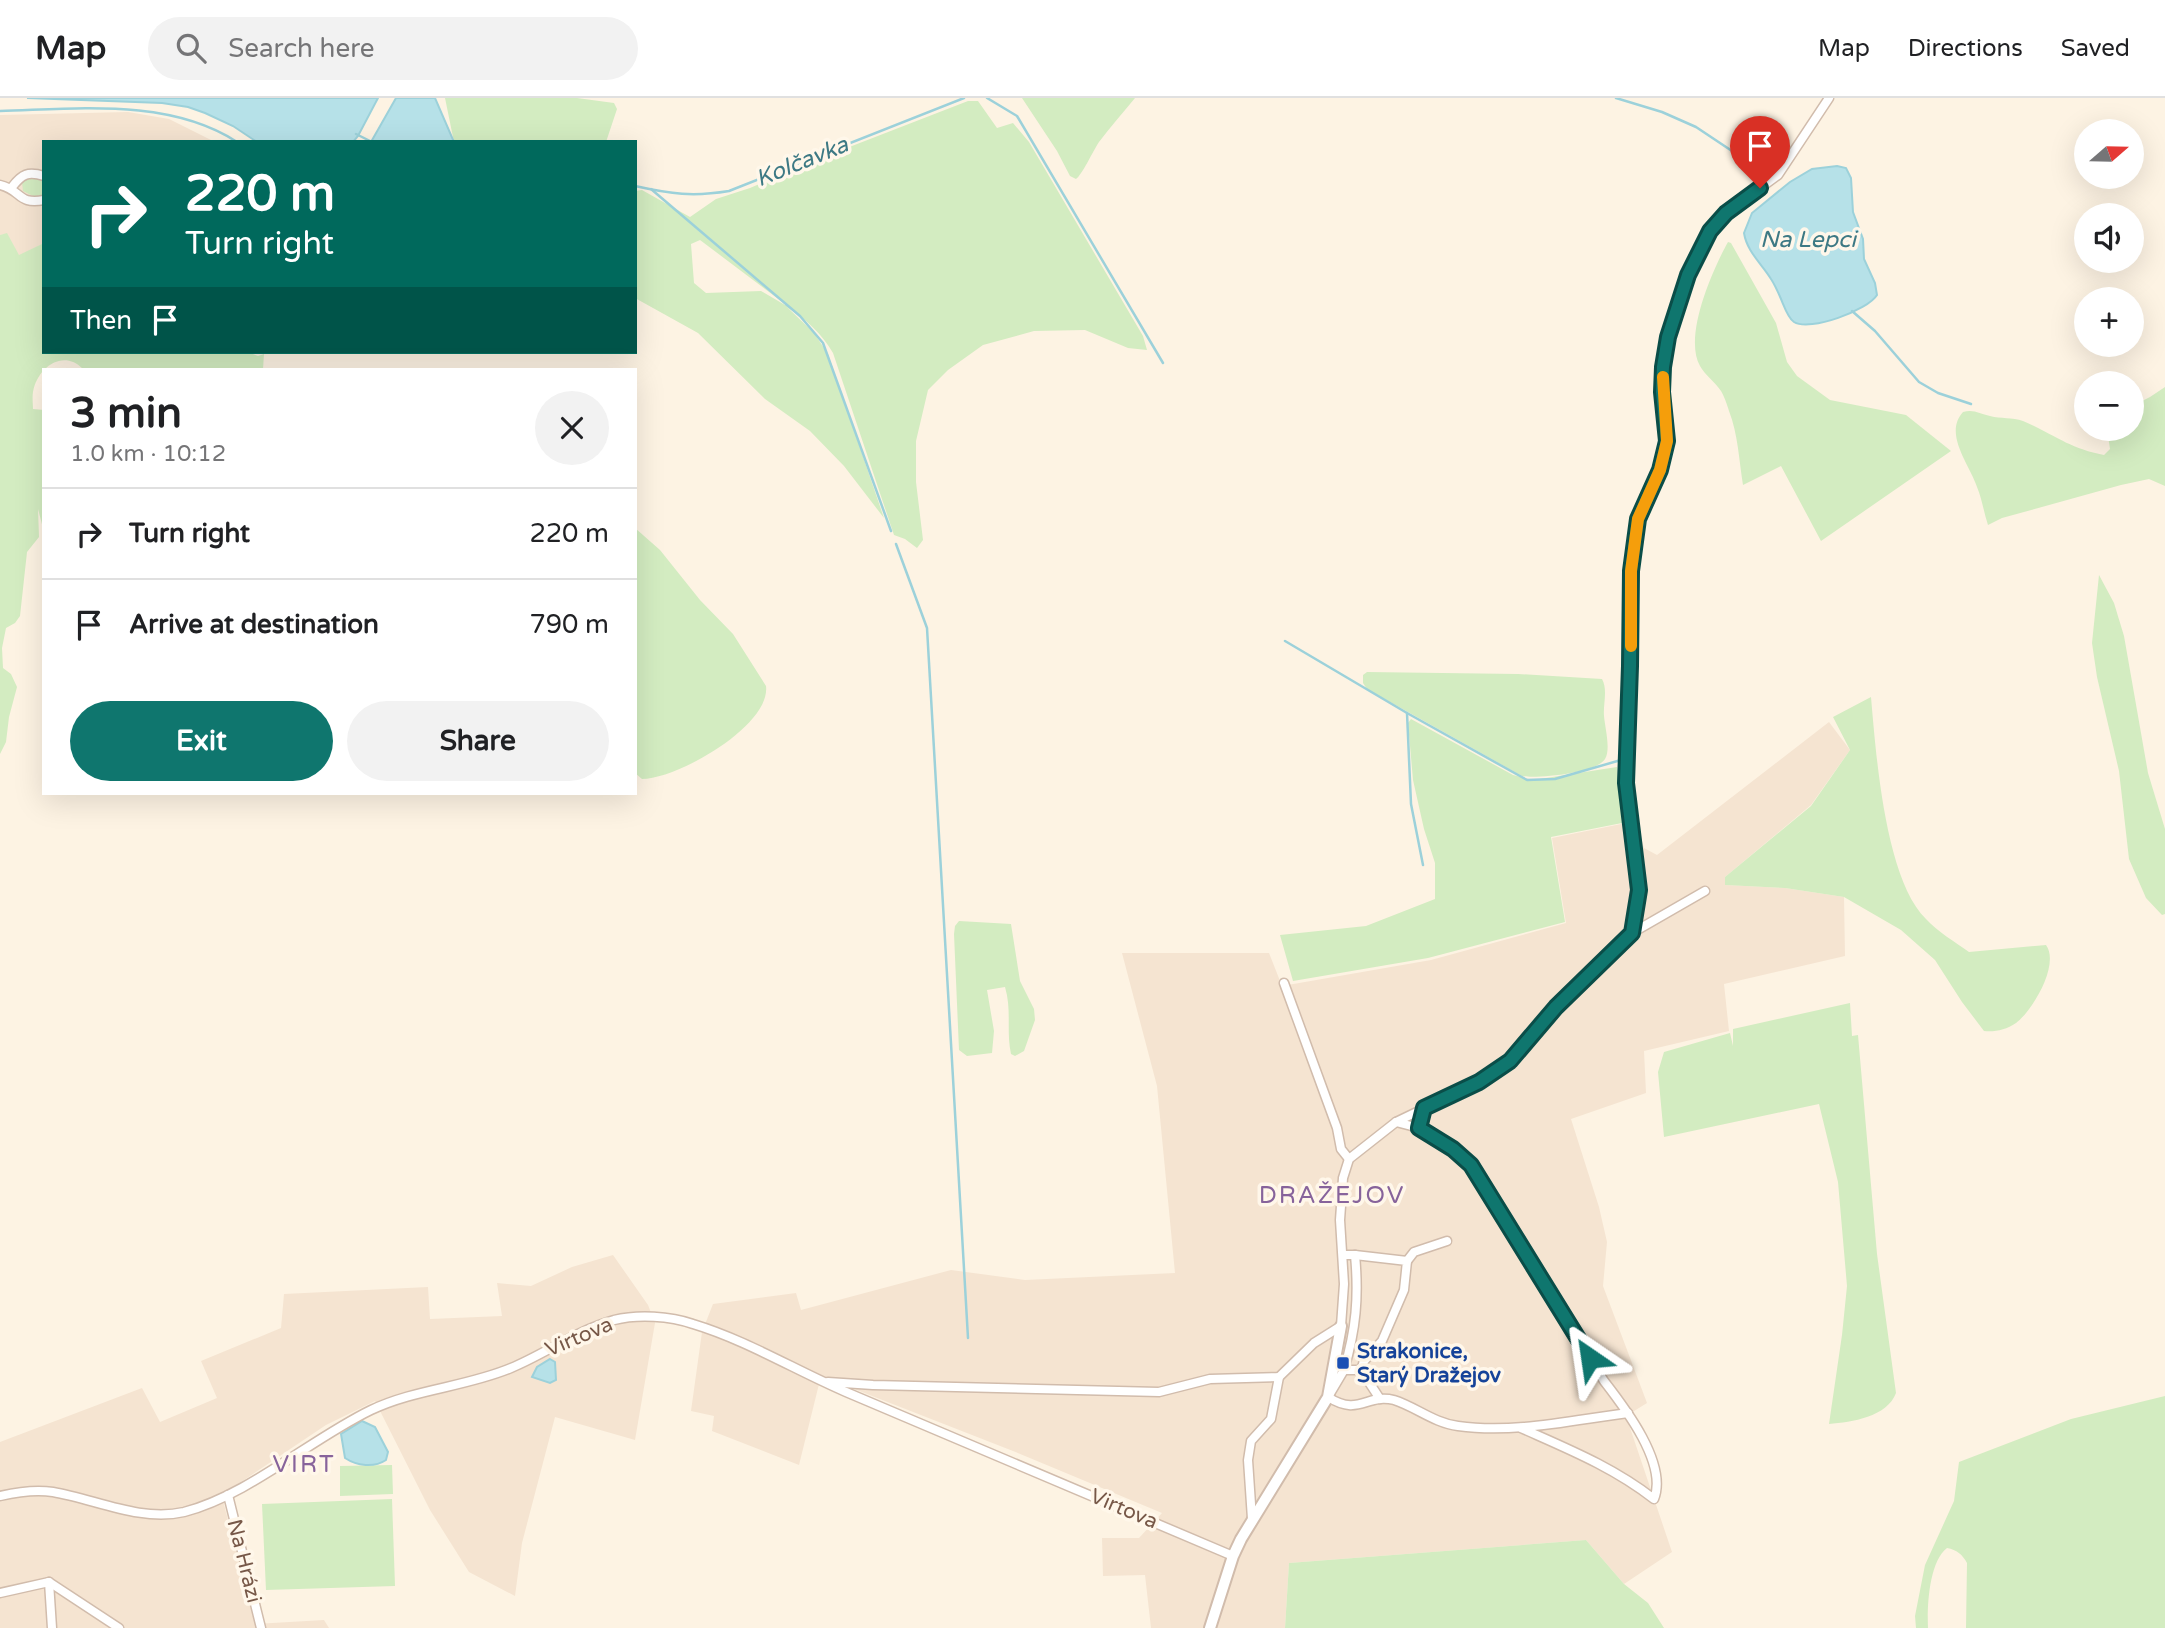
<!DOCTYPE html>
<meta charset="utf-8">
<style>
body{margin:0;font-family:"Varela Round",sans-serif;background:#f2f2f2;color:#202124;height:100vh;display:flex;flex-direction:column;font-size:26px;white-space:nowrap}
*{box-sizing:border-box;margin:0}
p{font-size:23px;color:#757577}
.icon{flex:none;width:38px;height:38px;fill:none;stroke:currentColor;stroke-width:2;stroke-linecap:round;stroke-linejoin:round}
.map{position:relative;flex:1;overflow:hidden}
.drawer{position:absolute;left:42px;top:270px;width:595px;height:427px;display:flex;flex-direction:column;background:#fff;border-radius:0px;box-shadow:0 7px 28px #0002}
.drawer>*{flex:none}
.guide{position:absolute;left:42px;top:42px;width:595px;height:214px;border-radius:0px;box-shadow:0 7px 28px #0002;background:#00695c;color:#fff;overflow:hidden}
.needle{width:46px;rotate:70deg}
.tools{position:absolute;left:2074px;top:21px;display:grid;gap:14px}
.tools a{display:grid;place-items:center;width:70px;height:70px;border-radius:50%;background:#fff;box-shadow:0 7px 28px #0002;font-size:35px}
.pin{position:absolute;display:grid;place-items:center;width:60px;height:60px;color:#fff;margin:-72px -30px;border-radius:50% 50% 50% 0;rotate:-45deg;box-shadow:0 0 7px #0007}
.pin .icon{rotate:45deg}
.me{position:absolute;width:77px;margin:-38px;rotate:328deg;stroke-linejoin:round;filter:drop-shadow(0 0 5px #0008)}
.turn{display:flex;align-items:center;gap:24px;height:147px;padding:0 28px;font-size:32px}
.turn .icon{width:91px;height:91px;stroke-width:2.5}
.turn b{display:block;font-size:49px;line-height:60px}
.then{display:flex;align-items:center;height:66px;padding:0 28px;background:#0003;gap:14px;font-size:26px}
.round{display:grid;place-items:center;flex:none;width:74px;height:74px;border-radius:37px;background:#f2f2f2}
.overview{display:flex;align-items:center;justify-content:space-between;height:119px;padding:0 28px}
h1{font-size:42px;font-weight:800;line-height:52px}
.button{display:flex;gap:14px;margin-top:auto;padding:14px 28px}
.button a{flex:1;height:80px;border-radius:42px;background:#0f766e;color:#fff;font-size:28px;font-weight:800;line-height:80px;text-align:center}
.button a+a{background:#f2f2f2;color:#202124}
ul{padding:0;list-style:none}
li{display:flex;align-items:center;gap:21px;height:91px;padding:0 28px;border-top:2px solid #e0e0e0}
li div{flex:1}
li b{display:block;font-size:26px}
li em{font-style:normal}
header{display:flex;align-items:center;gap:42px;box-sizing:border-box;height:98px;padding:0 35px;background:#fff;border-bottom:2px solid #e0e0e0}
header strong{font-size:33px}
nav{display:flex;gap:38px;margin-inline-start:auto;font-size:24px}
.search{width:490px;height:63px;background:#f2f2f2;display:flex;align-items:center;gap:18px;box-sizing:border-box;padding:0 24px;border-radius:38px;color:#757577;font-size:26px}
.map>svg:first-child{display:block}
.residential{fill:#f5e4d1}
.green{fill:#d3ecc1;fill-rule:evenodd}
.water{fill:#b6e1e8;stroke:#9cd1da;stroke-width:2}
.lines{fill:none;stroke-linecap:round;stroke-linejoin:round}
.stream{stroke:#9cd1da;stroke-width:2.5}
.minor-casing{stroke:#d1bcac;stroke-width:11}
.tertiary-casing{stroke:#d1bcac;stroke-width:14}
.minor{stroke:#fff;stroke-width:8}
.tertiary{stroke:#fff;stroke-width:10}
.route-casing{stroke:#0a4d48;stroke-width:18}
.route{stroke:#0f766e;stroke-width:12}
.slow{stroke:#f59e0b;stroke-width:12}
.transit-dot{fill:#1a4fb4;stroke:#fff7ea;stroke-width:2.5}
.labels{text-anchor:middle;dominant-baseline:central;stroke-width:7;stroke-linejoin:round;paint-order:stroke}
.street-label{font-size:21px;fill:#775848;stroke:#fff7ea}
.transit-label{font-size:21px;font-weight:bold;fill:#164399;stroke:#fff7ea;text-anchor:start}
.water-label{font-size:23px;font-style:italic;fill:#3d7984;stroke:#fff7ea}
.quarter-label{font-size:24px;letter-spacing:2px;fill:#87639b;stroke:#fff7ea}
</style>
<header>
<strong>Map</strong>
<div class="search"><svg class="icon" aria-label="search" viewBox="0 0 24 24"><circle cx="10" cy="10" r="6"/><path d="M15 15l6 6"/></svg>Search here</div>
<nav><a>Map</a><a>Directions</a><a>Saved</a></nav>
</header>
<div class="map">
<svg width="2165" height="1530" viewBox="0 0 2165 1530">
<rect width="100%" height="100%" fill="#fdf3e3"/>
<g class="residential">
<path d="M128,14L169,21L215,44H44V145L19,158L7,136L0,137V17Z"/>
<path d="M1829,624L1850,652L1811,707L1725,779V787L1785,790L1844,799L1845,858L1724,886L1729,933L1644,953L1646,995L1571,1021L1599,1109L1607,1144L1603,1188L1647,1305L1626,1318L1672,1454L1624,1486L1586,1442L1289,1465L1285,1530H1151L1145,1477L1103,1478L1102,1440H1139L1162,1415L1013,1353L821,1278L799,1367L712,1333L714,1318L691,1313L702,1234L713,1206L796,1195L801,1212L951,1172L1025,1182L1175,1175L1157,988L1122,855H1269L1282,888L1431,862L1566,825L1552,740L1636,723L1644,750L1657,757Z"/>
<path d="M613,1157L648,1207L655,1225L635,1342L555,1319L522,1445L515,1498L469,1474L430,1412L375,1303L326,1327L232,1390L221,1395L255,1526L324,1522L329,1530H0V1344L142,1290L160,1324L217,1300L201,1263L281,1230L284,1196L428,1189L430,1221L502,1218L497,1185L531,1188L572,1169Z"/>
</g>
<g class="green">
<path d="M445,0H577L614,5L617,11L606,44H454Z"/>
<path d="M1022,0H1135C1123,15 1110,29 1099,44C1093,53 1082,77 1076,81L1070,78L1057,53Z"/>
<path d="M968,3H978L997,30L1013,25L1029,44L1143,238L1147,252L1128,250L1085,232L1034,233L983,247L948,272L928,292L916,343V384L923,442L917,450L905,441L894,437L833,255C822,236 806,221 787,209L814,235L828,256L884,420L844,368L810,333L765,301L698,235L635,200V93L642,92L690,119L716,101L750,90L803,67ZM700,142L785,206V207L761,193L706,195L694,185L691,146Z"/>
<path d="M29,78L37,79L44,85L43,97L35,99L23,93L22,84Z"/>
<path d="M7,135L19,157L44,145V254H248L258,258L264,256L263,271H83C63,250 37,270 33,294C32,299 33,306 33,311L44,312V434L38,411L39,439L27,454L20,518L15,525L6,530L2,550L3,570L11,576L17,589L9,619L6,644L0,656V137Z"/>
<path d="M1728,144L1731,145L1776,225L1787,264L1797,278L1830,302L1906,317L1951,353L1821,443L1781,368L1743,387C1739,362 1738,336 1729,313C1727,306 1724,298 1721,293C1715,284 1705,277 1700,268C1683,238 1713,171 1728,144Z"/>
<path d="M2165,289V388L2149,381L2121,387L2002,420L1988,427C1984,415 1982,401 1977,389C1970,367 1943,336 1963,314C1974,311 1980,316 1990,318C2001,321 2012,319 2023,323C2053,336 2070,351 2104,357L2110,351L2107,331H2132V308L2150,299Z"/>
<path d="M635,430L660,452L700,502L733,536L766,588C771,628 677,681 642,681L635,675Z"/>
<path d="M2099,477L2114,505L2124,538L2148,675L2165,731V816L2162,817L2146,800L2129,761L2119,673L2097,579L2092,545Z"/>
<path d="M1367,574L1518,576L1602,581C1608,592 1603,606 1604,618C1605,630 1611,651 1605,661C1597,675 1536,681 1522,678L1367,591L1363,585V577Z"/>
<path d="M1871,599C1876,656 1885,781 1926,821C1938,834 1955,844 1969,854L2046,847C2060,866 2033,912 2016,925C2006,932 1995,934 1984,933L1962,904L1935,862L1901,832L1844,799L1785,790L1725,787V779L1811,708L1850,652L1833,619Z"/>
<path d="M1411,621L1513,677L1533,682L1617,669L1622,725L1551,739L1565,824L1428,860L1293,883L1280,837L1366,828L1435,801V765L1424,731L1413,682L1408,625Z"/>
<path d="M959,823L1011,826L1020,883L1034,911L1035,922L1024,953L1015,958L1011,956C1006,933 1012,912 1005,889L987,892L994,933L992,955L967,958L959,952L954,836L955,828Z"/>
<path d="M1850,905L1852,938L1858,937L1877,1156L1896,1295C1887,1319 1852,1324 1829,1326L1842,1237L1847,1188L1838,1084L1819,1006L1664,1039L1658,974L1664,954L1730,935L1733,948V931Z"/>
<path d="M2165,1298V1530H1966L1967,1465C1962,1456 1957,1452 1947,1450C1929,1464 1927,1508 1928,1530H1916L1915,1518L1925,1467L1954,1403L1959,1364L2071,1321Z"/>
<path d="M392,1367L393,1396L340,1398V1368Z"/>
<path d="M392,1401L395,1488L266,1492L262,1406Z"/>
<path d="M1586,1442L1624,1486L1648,1505L1664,1530H1285L1289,1465Z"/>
</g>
<g class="water">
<path d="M27,0H378L358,38L353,44H257L233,28L205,15L188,9L162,5Z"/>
<path d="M396,0H435L454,44H371Z"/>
<path d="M1837,68L1846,70L1851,80L1853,114L1863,141L1864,161L1875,185L1877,197C1868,212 1810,234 1794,224C1788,220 1784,208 1781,201C1778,194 1775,187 1771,181C1762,166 1747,154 1744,135L1752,115L1790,84L1812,71Z"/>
<path d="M550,1261L555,1264L556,1282L550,1285L532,1279L537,1269Z"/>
<path d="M362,1323L375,1329L388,1354L386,1362C374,1370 357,1368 345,1360L341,1336Z"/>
</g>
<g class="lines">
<g class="stream">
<path d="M987,0L1017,18L1163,265"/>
<path d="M1616,0L1662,14L1696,29L1762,73"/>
<path d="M0,13C78,11 169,0 237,44"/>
<path d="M356,36L372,44"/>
<path d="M635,88C671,96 693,99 729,93L964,0"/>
<path d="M651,91L800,218L823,245L891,433"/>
<path d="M1852,213L1875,233L1919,284L1938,295L1971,306"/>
<path d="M896,446L927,530L968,1240"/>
<path d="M1285,543L1407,615L1527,682L1555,681L1621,662"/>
<path d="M1407,615L1411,706L1423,767"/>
<path d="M1633,679V665"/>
</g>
<g class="minor-casing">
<g id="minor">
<path d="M0,87C22,92 17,107 44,102"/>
<path d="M12,89C22,76 28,73 44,78"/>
<path d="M1632,835L1639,792L1626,685L1631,568V473L1638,421L1660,372L1667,343L1662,294L1663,269L1668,239L1688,177L1710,133L1726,115L1778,77L1829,0"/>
<path d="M1284,885L1337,1030L1341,1051L1349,1061"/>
<path d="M1396,1024L1419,1030L1433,1037L1470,1067L1604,1283C1625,1310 1668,1366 1654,1401C1613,1369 1568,1351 1521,1330"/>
<path d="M1344,1157H1355L1407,1163L1404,1192L1382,1243L1364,1263L1361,1272"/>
<path d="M1355,1157C1359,1199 1356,1231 1344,1272H1361L1380,1301"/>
<path d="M1407,1163L1414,1154L1447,1143"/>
<path d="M1344,1272L1328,1299C1359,1319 1367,1295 1394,1302C1416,1309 1434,1325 1458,1328C1514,1336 1573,1322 1628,1315"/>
<path d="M828,1284L873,1287L1159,1294L1210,1281L1279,1279L1314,1245L1341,1228L1344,1186L1340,1122L1343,1080L1349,1061L1396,1024L1479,984L1510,963L1556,909L1632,835L1705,793"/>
<path d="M228,1397L261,1530"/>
<path d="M0,1398C17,1394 35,1391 53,1394C95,1401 140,1424 184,1414C247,1398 311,1341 371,1312C415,1291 466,1289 511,1270C547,1255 575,1233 614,1222C638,1216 670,1218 693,1226C746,1242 795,1272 846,1294C975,1348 1104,1403 1233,1458"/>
<path d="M1252,1421L1248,1362L1251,1343L1271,1321L1279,1279"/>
<path d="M49,1484L52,1530"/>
<path d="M0,1495L49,1484L119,1530"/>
</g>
</g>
<g class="tertiary-casing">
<path id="tertiary" d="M1210,1530L1233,1458L1241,1441L1328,1299L1341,1228"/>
</g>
<use href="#minor" class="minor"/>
<use href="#tertiary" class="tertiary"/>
</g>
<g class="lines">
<g class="route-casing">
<path id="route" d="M1590,1260L1471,1067L1453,1051L1419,1030L1424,1010L1479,984L1510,963L1556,909L1632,835L1639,792L1626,685L1630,568L1631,473L1638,421L1660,372L1667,343L1662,294L1663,269L1668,239L1688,177L1710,133L1726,115L1760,90"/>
</g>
<use href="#route" class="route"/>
<path class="slow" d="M1631,548V473L1638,421L1660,372L1667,343L1663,279"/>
</g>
<rect class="transit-dot" x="1336" y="1258" width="14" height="14" rx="3.5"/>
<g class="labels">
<g class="street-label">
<text transform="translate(579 1239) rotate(-23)">Virtova</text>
<text transform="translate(1124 1411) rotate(23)">Virtova</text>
<text transform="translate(244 1463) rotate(76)">Na Hrázi</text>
</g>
<g class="transit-label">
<text x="1357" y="1253">Strakonice,<tspan x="1357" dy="24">Starý Dražejov</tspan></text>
</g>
<g class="water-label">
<text transform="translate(802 64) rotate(-22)">Kolčavka</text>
<text x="1808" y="142">Na Lepci</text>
</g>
<g class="quarter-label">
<text x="1332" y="1097">DRAŽEJOV</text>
<text x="304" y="1366">VIRT</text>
</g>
</g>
</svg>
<div class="tools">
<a><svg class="needle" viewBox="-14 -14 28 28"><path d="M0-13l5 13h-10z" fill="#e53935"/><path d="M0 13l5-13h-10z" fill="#757577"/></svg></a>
<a><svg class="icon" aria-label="sound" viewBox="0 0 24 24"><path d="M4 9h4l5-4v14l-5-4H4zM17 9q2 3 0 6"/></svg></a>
<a>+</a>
<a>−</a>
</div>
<div class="pin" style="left:1760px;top:90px;background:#d93025"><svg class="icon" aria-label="arrive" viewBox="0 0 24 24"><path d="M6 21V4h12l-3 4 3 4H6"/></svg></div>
<svg class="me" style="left:1590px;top:1260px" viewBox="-20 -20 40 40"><path d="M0-17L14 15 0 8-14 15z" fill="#0f766e" stroke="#fff" stroke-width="4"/></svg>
<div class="guide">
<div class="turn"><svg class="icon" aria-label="right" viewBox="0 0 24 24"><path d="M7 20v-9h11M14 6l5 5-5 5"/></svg><div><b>220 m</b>Turn right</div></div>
<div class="then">Then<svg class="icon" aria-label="arrive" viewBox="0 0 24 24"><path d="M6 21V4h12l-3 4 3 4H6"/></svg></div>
</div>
<section class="drawer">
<div class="overview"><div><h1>3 min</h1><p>1.0 km · 10:12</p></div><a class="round"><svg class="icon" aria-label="close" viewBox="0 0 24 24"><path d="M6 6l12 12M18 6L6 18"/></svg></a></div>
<ul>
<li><svg class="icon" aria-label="right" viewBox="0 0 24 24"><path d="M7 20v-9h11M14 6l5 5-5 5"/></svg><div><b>Turn right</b></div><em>220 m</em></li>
<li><svg class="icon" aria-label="arrive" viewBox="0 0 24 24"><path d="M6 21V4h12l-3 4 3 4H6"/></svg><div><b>Arrive at destination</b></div><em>790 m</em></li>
</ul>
<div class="button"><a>Exit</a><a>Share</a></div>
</section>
</div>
